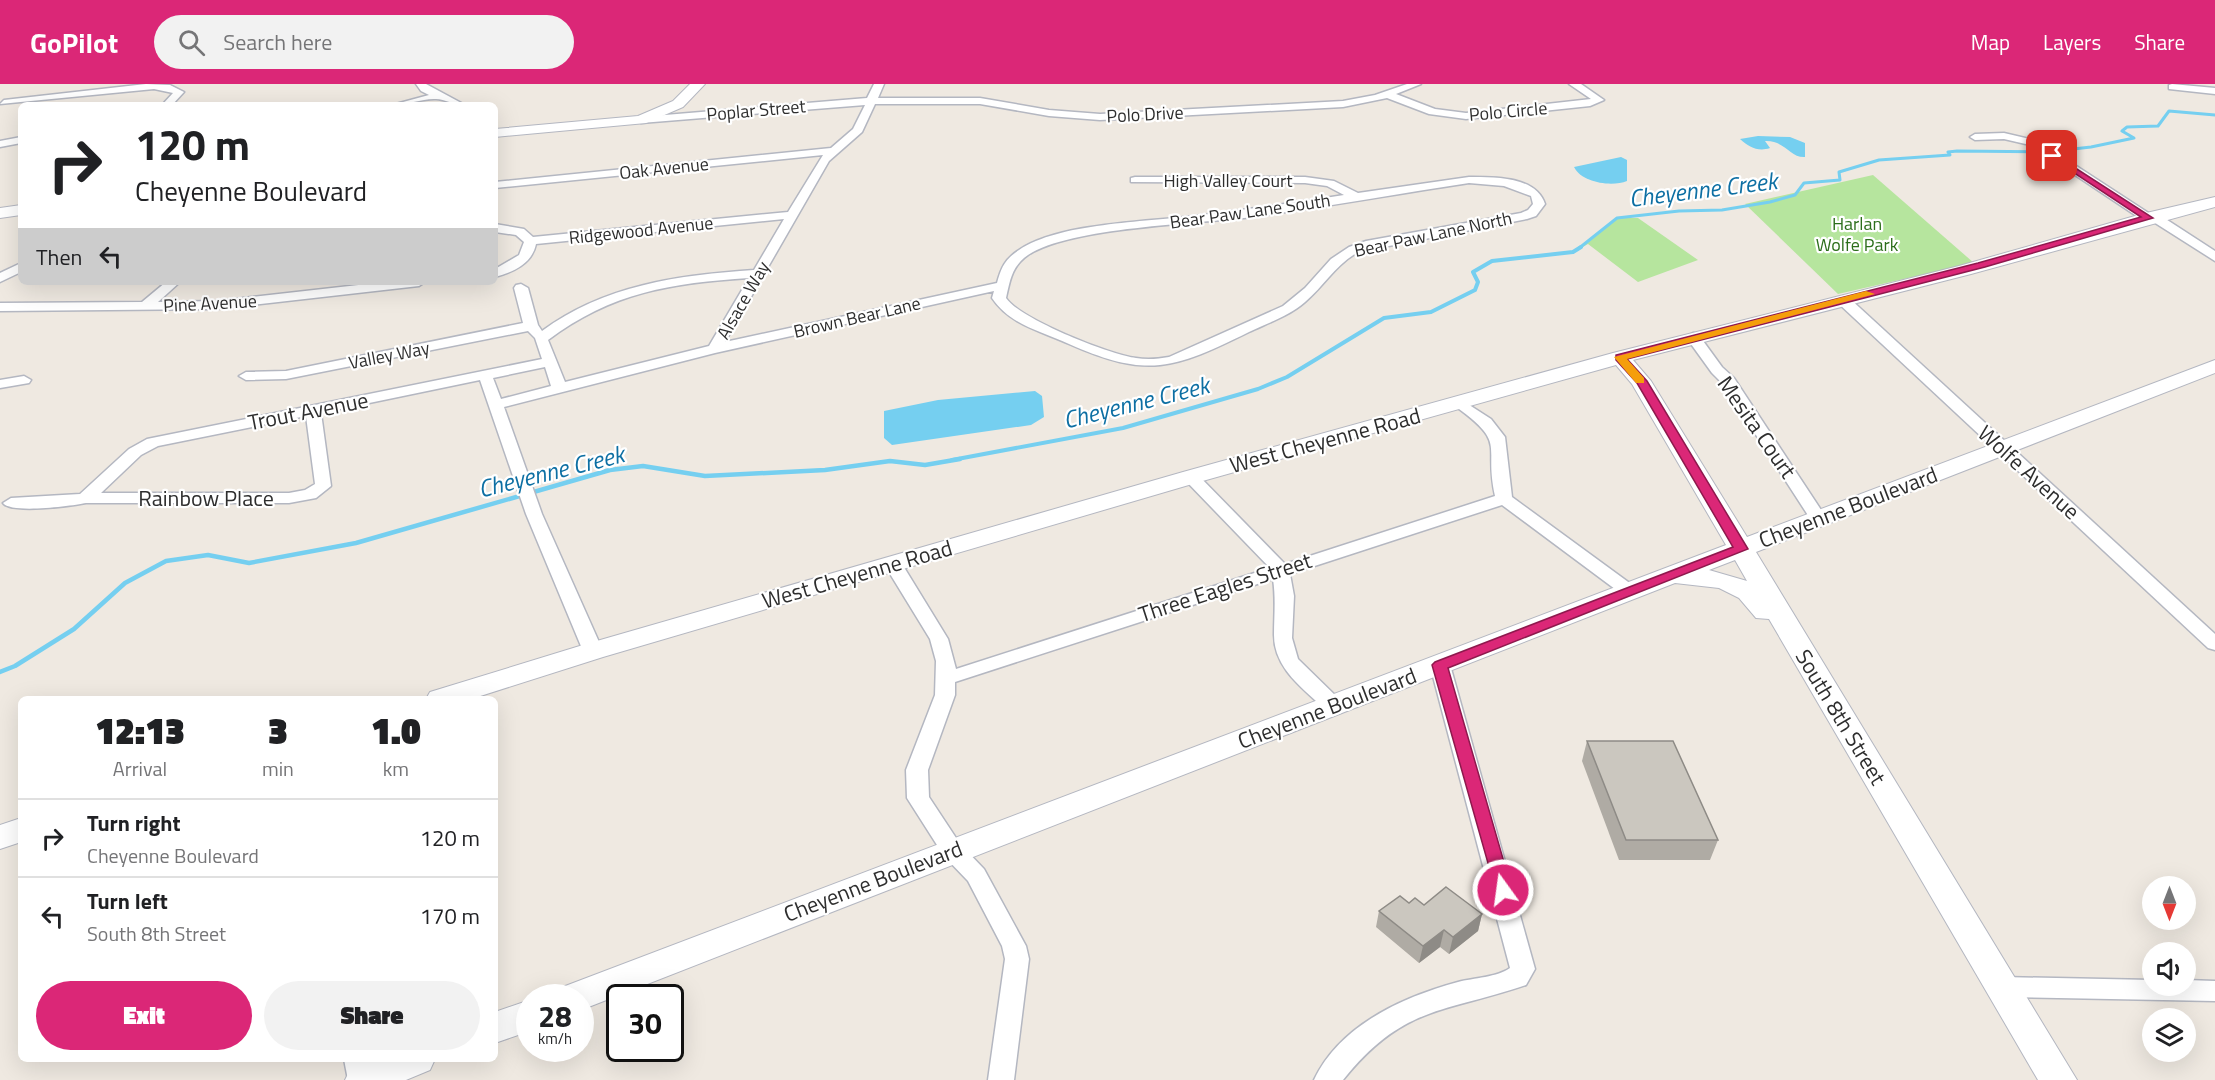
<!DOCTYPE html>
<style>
body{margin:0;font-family:"Titillium Web",sans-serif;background:#f2f2f2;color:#202124;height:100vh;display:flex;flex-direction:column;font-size:22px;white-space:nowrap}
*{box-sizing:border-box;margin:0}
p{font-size:20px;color:#757577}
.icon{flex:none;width:33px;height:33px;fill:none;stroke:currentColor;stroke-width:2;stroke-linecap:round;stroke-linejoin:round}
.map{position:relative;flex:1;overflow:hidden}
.panel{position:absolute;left:18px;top:612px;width:480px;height:366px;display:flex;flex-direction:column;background:#fff;border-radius:9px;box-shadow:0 6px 24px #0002}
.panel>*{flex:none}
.top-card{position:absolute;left:18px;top:18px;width:480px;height:183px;border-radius:9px;box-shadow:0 6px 24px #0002;background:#fff;color:#202124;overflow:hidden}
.needle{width:39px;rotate:180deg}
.fabs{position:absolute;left:2142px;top:792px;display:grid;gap:12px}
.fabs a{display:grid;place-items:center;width:54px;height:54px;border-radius:50%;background:#fff;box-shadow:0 6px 24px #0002;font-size:30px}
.speed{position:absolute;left:516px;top:900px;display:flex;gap:12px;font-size:30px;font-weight:700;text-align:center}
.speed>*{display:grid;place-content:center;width:78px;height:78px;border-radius:50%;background:#fff;box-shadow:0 6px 24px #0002;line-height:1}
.speed small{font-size:15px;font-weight:400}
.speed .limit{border:3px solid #111;border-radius:9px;background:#fff;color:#111}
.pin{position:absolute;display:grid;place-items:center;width:51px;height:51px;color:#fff;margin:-26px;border-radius:12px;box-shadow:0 3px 9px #0006}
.me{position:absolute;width:66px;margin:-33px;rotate:346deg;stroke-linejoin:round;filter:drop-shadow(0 0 4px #0008)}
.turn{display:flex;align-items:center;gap:21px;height:126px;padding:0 18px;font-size:27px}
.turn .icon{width:78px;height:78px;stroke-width:2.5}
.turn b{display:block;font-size:42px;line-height:51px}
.then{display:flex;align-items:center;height:57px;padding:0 18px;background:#0003;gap:12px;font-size:22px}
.eta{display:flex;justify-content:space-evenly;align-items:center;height:102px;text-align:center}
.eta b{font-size:36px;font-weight:800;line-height:42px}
.button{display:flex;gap:12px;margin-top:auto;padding:12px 18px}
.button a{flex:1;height:69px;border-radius:36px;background:#db2777;color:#fff;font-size:24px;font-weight:800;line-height:69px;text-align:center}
.button a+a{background:#f2f2f2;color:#202124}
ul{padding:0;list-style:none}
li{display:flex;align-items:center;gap:18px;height:78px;padding:0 18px;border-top:2px solid #e0e0e0}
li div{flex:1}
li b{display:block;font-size:22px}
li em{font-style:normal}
header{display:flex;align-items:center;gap:36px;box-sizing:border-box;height:84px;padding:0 30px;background:#db2777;color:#fff}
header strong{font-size:28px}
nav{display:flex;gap:33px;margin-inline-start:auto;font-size:21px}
.search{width:420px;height:54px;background:#f2f2f2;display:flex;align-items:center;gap:15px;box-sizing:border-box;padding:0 21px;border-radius:33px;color:#757577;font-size:22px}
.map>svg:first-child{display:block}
.green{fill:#b6e59e}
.water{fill:#75cff0}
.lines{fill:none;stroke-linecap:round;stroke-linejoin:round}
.stream-far2{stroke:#75cff0;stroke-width:3}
.stream-far1{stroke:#75cff0;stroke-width:4}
.stream{stroke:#75cff0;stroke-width:4.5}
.street-casing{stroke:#b4b7c1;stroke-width:3}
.secondary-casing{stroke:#b4b7c1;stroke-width:2}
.street{fill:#fff;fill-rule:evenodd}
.secondary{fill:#fff;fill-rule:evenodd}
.wall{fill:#afaba4}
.shaded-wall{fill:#8e8b86}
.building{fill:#cbc7bf;stroke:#8e8b86;stroke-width:1.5}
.route{fill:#db2777;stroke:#8e194d;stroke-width:1.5}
.slow{fill:#f59e0b}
.labels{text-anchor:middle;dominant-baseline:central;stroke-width:4.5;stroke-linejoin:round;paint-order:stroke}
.far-street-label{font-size:18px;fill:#2e2e2e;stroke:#fff}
.far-park-label{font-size:18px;fill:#2c6e1b;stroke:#fff}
.street-label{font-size:22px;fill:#2e2e2e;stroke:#fff}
.water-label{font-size:24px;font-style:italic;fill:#0d6fa3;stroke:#fff}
</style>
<header>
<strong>GoPilot</strong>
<div class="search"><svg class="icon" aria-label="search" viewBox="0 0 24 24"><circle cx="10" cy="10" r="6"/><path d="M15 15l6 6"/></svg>Search here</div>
<nav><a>Map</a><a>Layers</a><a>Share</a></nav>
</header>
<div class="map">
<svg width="2215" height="996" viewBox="0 0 2215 996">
<rect width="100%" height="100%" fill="#efe9e1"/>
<g class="green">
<path d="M1873,91L1974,179L1838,210L1745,120Z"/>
<path d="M1617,134H1638L1698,176L1638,198L1588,160L1574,168Z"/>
</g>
<g class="water">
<path d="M1758,52L1790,53L1805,59V73C1790,74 1785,56 1765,57L1770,64C1758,68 1749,63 1740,55Z"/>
<path d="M1621,73L1627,76V97C1612,103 1582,99 1574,83Z"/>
<path d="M1035,307L1042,312L1044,333L1031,341L892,361L884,354V327L938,316Z"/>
</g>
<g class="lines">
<path class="stream-far2" d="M1578,165L1617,134L1679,127L1722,126L1770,118L1795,111L1804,99L1840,96L1839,88L1879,76L1950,71L1948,68L1957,67L2047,68L2091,63L2134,54L2122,47L2127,43L2158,42L2169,27L2215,31"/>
<path class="stream-far1" d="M952,376L1123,344L1258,305L1287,293L1384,234L1431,228L1475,206L1478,198L1473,188L1492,177L1573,168L1581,163"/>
<path class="stream" d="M0,588L15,582L74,545L125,499L166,477L208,471L249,479L356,459L610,386L643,382L705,392L825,386L890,377L925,381L960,375"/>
<g class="street-casing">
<g id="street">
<path d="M146,0L170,1L184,8L172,21H162L173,9L154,5L0,20L4,16Z"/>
<path d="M416,0H426L465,21C453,21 445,15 436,15C424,14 407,21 392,21L429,11L421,7Z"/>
<path d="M874,0H884L878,14H980L1049,26L1100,30L1343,17L1375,11L1407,0H1421L1396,10L1435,25L1466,29L1591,15L1569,0H1581L1604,16L1590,22L1466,35L1429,30L1387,14L1343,23L1100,36L1049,32L980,20H875L862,48L829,77L725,258L997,199C1001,184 1005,175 1019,166C1059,139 1145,138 1194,132C1244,126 1294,119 1344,111L1327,102L1305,99L1131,98V94L1135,93H1305L1334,97L1358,109L1469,93C1494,93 1536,92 1545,120L1536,132L1527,135L1358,168C1335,181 1324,202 1305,218C1289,232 1268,239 1249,248C1174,285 1148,295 1069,260C1041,247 1010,241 992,214L994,207L715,269L504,323L542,430L603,567L600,571H586L583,567L526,430L480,296L321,329L331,402L316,414L289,419H86C71,422 11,430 3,419L11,414L80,410L129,365L147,355L542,275L535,254L528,247L286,295L246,296L239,292L246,288L286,287L523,239L514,204L516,201L521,200L528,204L538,241L542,247C604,201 679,191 754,186L784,135L536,160C532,180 513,188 495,193V185L519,171L524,158L516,151L495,148V140L524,145L533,153L788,128L823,71L495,104V98L831,64L853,45L865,21L641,39L636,36L641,33L867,14ZM1469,99L1504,102L1531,112L1533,120L1528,126L1521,129L1366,157L1349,163L1331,175L1305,204L1283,222L1169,273C1158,275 1147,276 1136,274C1110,271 1020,235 1006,214C1010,196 1012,182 1028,171C1071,143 1197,140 1252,133C1324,123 1397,110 1469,99ZM749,194L709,262L565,298L548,256C612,208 672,199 749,194ZM545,283L551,302L501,315L493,294ZM306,332L315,400L305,406L289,409H101L141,371L158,362Z"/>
<path d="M2172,0L2215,4V10L2169,5V1Z"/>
<path d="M2004,49L2038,57L2150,130H2158L2215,167V177L2152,137H2144L2030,61L2004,55L1975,56L1970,53L1975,50Z"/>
<path d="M21,53V59L0,63V57Z"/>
<path d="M21,179V188L0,198V189Z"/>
<path d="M166,198H180L158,218L217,217L385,198H425L419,202L217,225L0,227V219L142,218Z"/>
<path d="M1843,212L1848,213L2215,550V566L2208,564L1838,219L1836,216Z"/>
<path d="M1693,249L1698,250L1722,283L1734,294L1827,435L1825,439H1813L1723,300L1712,289L1686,253Z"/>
<path d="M24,292L31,296L29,299L0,304V296Z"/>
<path d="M1460,315L1491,335L1505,353L1512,413L1635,503L1638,507L1635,511H1623L1502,421L1290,490L1294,512L1292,554L1298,575L1340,616L1343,621L1340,626H1326C1304,605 1274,585 1274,551C1274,532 1276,515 1273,495L955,598V611L928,686L929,713L960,760L984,785L1026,862L1029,875L1014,996H988L1005,875L1002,862L968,797L944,772L907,714L906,686L935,611L936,577L930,555L884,480L887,476L893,475L902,480L948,555L956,585L1270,484L1185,396L1183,393L1185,390H1197L1285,480L1495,412C1483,359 1509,361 1455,322L1453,319L1455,316Z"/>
<path d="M1440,575L1447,577L1450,581L1535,885L1526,901C1444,929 1403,921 1343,996H1314C1340,941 1403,913 1458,898C1473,894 1498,893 1510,884L1430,581L1433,577Z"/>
<path d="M2002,893L2152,896V902H2186V896L2215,897V917L2002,913L1993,910L1990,903L1993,896Z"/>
<path d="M344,975H370L374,996H348Z"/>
</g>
</g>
<g class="secondary-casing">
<g id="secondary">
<path d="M690,0H705L683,23L646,39L495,53V45L638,32L673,17Z"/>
<path d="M2215,113V123L1971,190L1633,276L1651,297L1747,453L2215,276V289L1756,468L2077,996H2038L1769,535L1756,534L1739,514L1719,504L1675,499L586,924L580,926V914H556L560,904L1726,461L1632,300L1616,281L1199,398L603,573L471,615H426L430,608L583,561L1183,388L1613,269L1959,182L2142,130ZM1735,476L1747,497L1709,486Z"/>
<path d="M21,121V131L0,134V124Z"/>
<path d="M21,734V758L0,765V741Z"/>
<path d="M530,916V947L495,959V928Z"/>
<path d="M375,975H435L430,986L406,996H345L351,984Z"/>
</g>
</g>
<use href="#street" class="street"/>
<use href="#secondary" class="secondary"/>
</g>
<g class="wall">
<path d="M1587,657L1718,756L1710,776H1619L1582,677Z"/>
<path d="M1409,819L1482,830L1478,847L1449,870L1440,863L1419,879L1376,843L1379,827Z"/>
</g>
<g class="shaded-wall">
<path d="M1482,830L1478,847L1449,870L1453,853Z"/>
<path d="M1444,846L1440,863L1419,879L1423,862Z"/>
</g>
<g class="building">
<path d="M1587,657H1673L1718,756H1626Z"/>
<path d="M1446,803L1482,830L1453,853L1444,846L1423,862L1379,827L1400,812L1409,819L1415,814L1424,821Z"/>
</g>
<path class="route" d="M2052,69L2153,134L1985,183L1627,275L1647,297L1748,465L1448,584L1512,806L1509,811H1497L1432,581L1435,578L1733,463L1637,299L1616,276V271L1978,179L2141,133L2050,73Z"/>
<path class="slow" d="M1866,207L1875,210L1627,275L1644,294V299H1636L1614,273Z"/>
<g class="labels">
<g class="far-street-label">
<text transform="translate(756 26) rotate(-5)">Poplar Street</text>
<text transform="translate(1508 27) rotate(-5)">Polo Circle</text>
<text transform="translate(1145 30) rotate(-3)">Polo Drive</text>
<text transform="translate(664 84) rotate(-6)">Oak Avenue</text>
<text x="1228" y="96">High Valley Court</text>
<text transform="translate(1250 127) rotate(-8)">Bear Paw Lane South</text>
<text transform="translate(641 146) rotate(-6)">Ridgewood Avenue</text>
<text transform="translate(1433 150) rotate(-12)">Bear Paw Lane North</text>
<text transform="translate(743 216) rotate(-60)">Alsace Way</text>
<text transform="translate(210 219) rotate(-3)">Pine Avenue</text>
<text transform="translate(857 233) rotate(-13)">Brown Bear Lane</text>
<text transform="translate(389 271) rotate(-11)">Valley Way</text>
</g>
<g class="far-park-label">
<text x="1857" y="139">Harlan<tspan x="1857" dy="21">Wolfe Park</tspan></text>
</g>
<g class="street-label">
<text transform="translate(308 327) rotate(-11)">Trout Avenue</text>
<text transform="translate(1757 343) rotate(55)">Mesita Court</text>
<text transform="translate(1325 356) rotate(-15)">West Cheyenne Road</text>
<text transform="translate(2029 388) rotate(42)">Wolfe Avenue</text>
<text x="206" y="414">Rainbow Place</text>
<text transform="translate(1848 423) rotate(-21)">Cheyenne Boulevard</text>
<text transform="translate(857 490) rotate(-16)">West Cheyenne Road</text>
<text transform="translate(1225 503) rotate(-18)">Three Eagles Street</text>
<text transform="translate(1327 624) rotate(-21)">Cheyenne Boulevard</text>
<text transform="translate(1841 633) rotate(59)">South 8th Street</text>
<text transform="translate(873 797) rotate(-21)">Cheyenne Boulevard</text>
</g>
<g class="water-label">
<text transform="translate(1703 105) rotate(-7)">Cheyenne Creek</text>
<text transform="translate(1136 318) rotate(-14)">Cheyenne Creek</text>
<text transform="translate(551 387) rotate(-14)">Cheyenne Creek</text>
</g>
</g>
</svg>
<div class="fabs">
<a><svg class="needle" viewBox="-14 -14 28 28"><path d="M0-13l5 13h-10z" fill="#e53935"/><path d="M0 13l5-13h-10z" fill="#757577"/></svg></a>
<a><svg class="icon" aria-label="sound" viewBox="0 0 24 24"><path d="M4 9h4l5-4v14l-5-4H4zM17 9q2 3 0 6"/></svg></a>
<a><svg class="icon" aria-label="layers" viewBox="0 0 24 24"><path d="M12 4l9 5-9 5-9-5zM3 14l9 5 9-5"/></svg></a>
</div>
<div class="speed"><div>28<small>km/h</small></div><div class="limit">30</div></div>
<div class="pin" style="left:2052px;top:72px;background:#d93025"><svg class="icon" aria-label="arrive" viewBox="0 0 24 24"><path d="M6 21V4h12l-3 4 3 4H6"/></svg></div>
<svg class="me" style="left:1503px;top:806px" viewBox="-20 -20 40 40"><circle r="17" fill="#db2777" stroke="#fff" stroke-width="3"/><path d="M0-11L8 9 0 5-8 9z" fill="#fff"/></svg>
<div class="top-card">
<div class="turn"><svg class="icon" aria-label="right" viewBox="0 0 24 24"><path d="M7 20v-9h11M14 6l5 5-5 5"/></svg><div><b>120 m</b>Cheyenne Boulevard</div></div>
<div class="then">Then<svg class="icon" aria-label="left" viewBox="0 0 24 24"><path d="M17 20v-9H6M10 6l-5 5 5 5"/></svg></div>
</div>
<section class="panel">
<div class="eta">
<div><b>12:13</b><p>Arrival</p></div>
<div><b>3</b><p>min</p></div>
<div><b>1.0</b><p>km</p></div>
</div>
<ul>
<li><svg class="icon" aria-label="right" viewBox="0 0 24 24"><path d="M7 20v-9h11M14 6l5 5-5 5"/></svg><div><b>Turn right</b><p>Cheyenne Boulevard</p></div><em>120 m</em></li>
<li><svg class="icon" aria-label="left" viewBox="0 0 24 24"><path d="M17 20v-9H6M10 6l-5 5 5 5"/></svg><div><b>Turn left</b><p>South 8th Street</p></div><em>170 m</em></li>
</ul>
<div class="button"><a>Exit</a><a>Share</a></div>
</section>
</div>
